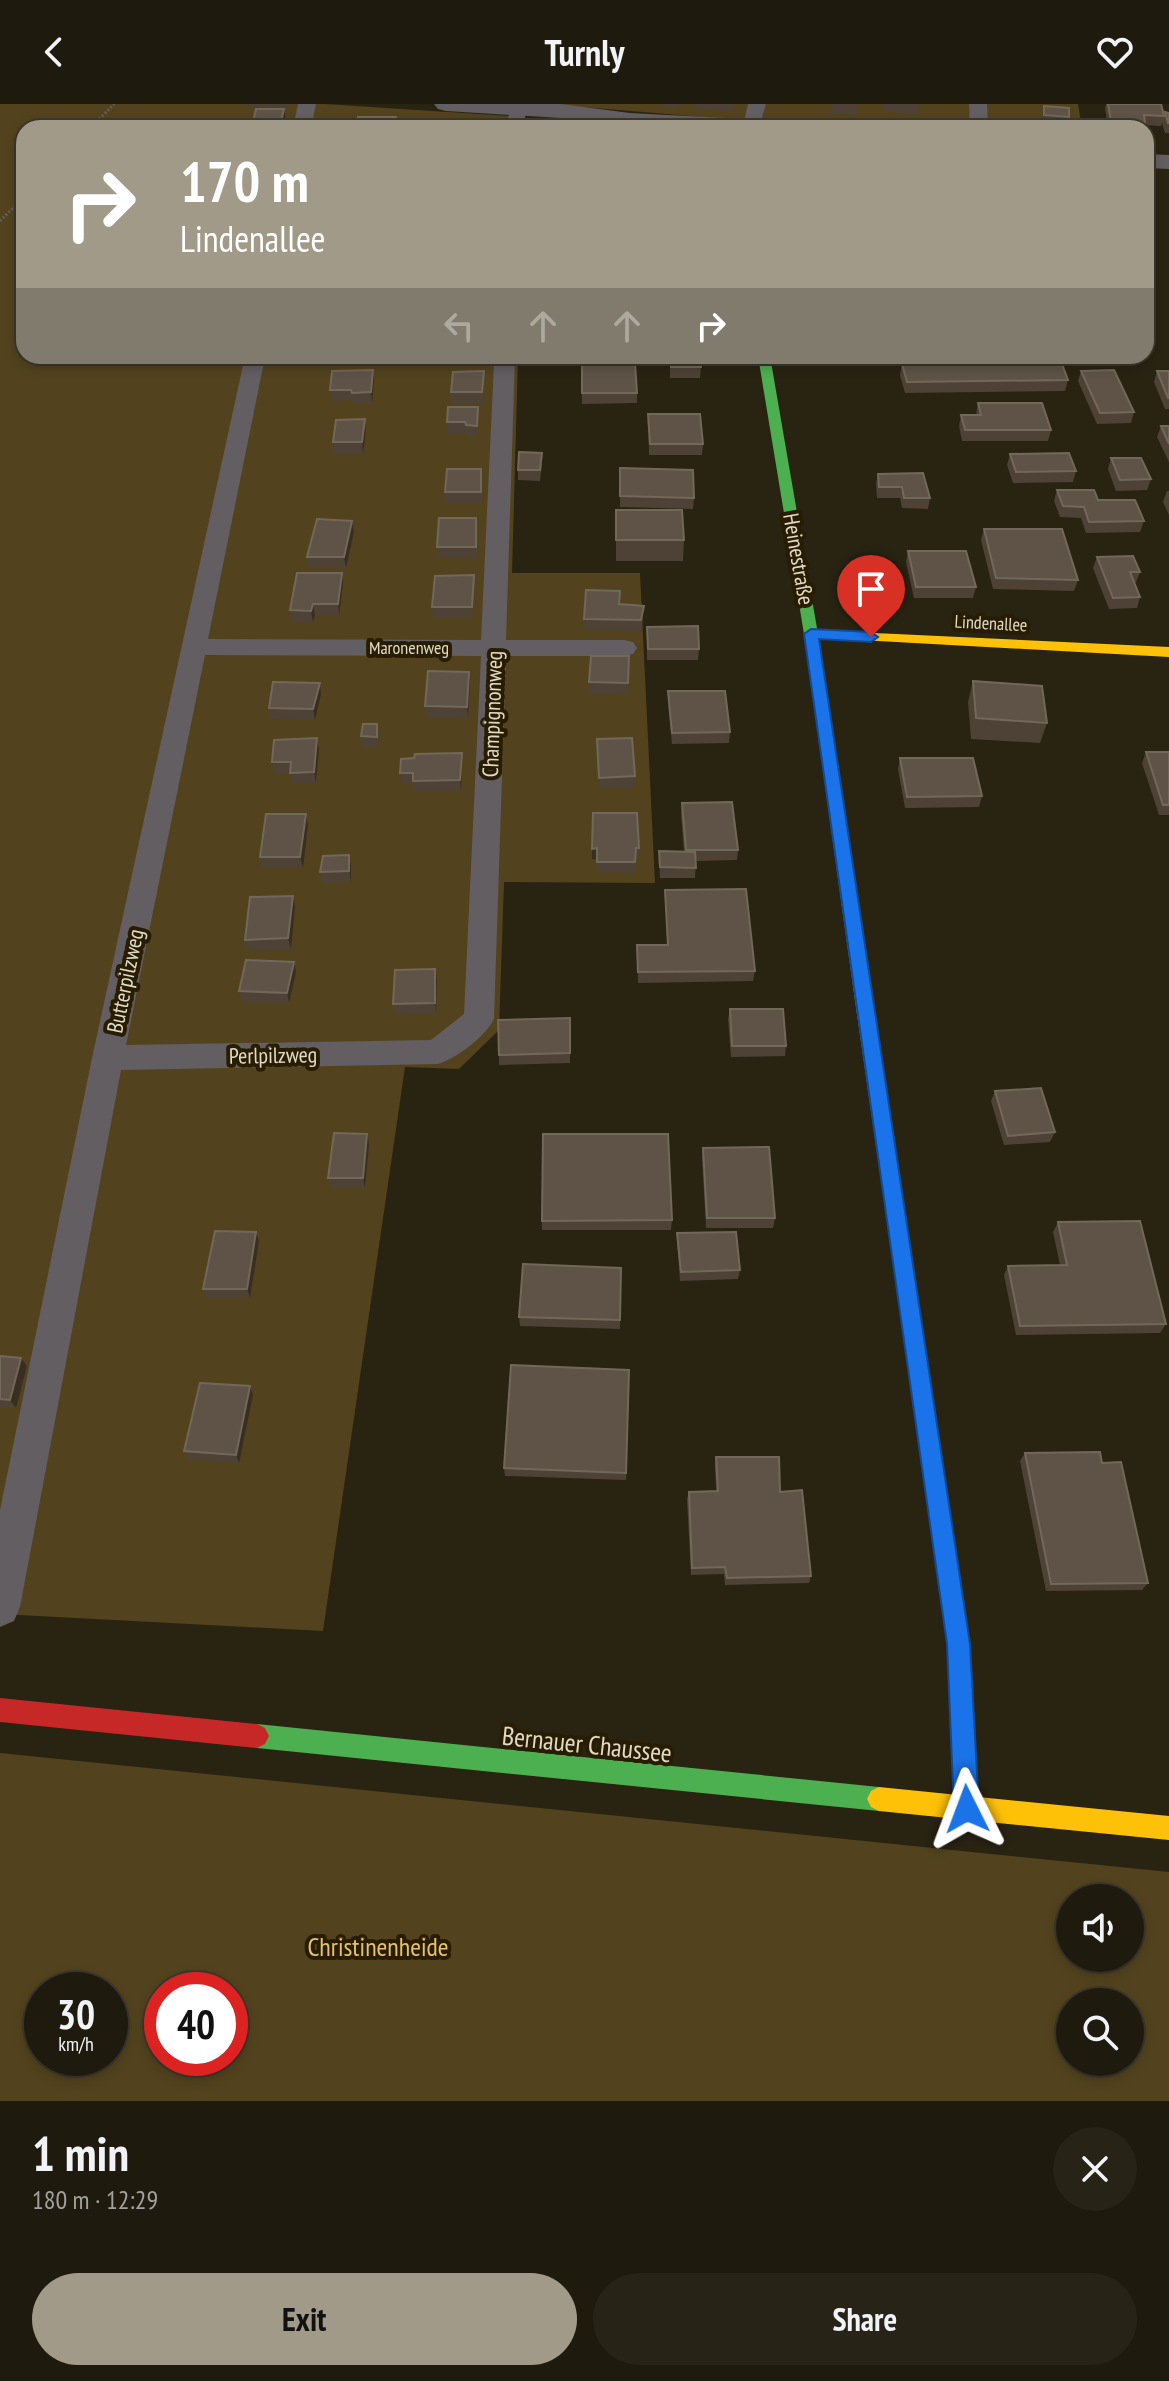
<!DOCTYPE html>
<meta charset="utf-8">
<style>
body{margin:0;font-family:"PT Sans Narrow",sans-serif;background:#272317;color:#f1f3f6;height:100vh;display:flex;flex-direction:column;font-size:30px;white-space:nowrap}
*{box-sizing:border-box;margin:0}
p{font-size:26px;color:#a1a19e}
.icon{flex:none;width:44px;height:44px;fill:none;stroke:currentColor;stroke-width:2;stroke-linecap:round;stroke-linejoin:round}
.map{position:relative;height:1997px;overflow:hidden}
.sheet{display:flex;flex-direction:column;background:#1f1a0e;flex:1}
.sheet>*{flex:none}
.banner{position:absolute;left:16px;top:16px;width:1138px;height:244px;border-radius:24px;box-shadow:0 4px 12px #0003,0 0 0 2px #3c382e;background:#a19a89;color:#fff;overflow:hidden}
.buttons{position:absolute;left:1056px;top:1780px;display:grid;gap:16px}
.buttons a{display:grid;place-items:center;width:88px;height:88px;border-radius:50%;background:#1f1a0e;box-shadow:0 4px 12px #0003,0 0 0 2px #3c382e;font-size:40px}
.speed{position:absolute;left:24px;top:1868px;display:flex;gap:16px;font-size:40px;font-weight:700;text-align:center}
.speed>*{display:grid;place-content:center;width:104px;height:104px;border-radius:50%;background:#1f1a0e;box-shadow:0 4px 12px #0003,0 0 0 2px #3c382e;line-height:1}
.speed small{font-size:20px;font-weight:400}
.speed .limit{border:12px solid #d22;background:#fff;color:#111}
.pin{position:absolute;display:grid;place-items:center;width:68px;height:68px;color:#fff;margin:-82px -34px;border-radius:50% 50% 50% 0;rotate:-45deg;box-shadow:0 0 8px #0007}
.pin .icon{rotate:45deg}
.me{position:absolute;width:88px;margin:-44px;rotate:357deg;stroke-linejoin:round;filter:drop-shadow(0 0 6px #0008)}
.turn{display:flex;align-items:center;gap:28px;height:168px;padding:0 32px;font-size:36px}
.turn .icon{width:104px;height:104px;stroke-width:2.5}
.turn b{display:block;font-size:56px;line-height:68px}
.lanes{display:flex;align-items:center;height:76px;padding:0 32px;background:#0003;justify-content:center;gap:40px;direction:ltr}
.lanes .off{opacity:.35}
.round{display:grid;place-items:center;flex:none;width:84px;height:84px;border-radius:42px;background:#272317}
.overview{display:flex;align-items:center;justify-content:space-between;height:136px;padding:0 32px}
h1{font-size:48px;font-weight:600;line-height:60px}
.primary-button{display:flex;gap:16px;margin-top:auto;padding:16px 32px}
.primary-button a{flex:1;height:92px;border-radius:48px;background:#a19a89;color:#111;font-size:32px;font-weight:600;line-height:92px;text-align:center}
.primary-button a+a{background:#272317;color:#f1f3f6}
header{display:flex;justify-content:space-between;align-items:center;height:104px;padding:0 32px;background:#1f1a0e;font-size:36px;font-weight:600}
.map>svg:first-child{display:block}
.green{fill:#52431e;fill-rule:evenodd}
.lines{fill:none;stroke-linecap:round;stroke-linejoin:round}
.path{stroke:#645e5a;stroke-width:3;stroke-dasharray:2 2;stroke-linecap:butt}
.lane{fill:#635e61;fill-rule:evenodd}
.street{fill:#635e61;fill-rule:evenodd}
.fast{fill:#4caf50;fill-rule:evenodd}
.slow{fill:#ffc107;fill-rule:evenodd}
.jam{fill:#c62828;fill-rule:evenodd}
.wall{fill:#4e4236}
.shaded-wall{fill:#392f21}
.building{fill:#5e5346;stroke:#72685a;stroke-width:2}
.route{fill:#1a73e8;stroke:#114b97;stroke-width:2}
.labels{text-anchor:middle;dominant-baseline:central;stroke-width:8;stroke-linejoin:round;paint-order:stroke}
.far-street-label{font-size:18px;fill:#e1dac9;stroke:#281d01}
.street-label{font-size:22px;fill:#e1dac9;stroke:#281d01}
.near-street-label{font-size:26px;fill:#e1dac9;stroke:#281d01}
.near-park-label{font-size:26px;fill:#e6c36a;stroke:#281d01}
</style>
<header><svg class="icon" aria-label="back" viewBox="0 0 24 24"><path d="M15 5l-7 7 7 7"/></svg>Turnly<svg class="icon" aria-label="heart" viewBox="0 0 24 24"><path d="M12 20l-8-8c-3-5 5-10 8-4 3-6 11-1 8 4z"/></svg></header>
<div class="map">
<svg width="1169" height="1997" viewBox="0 0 1169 1997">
<rect width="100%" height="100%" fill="#292312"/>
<g class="green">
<path d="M0,0H325L525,13L524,24H24V252H518L512,469H640L655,779L504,778L499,926L459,965L405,963L323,1527L0,1510Z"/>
<path d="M545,0H1078L1082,24H835Z"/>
<path d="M0,1649L1169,1768V1997H0ZM1130,1794V1854H1070V1794ZM42,1886H110V1954H42ZM230,1886V1954H162V1886ZM1130,1898V1958H1070V1898Z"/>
</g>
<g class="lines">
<g class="path">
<path d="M91,24L114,0"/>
<path d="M0,117L24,93"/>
</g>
<g class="lane">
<path d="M298,0H316L311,24H293Z"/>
<path d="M511,0H523L526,4L524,24H506Z"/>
<path d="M748,0H766L759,24L743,22Z"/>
<path d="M969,0H987L988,24H970Z"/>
<path d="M245,252H515L506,536H624L633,538L637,544L633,550L624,552H506L494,915C485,933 457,954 438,960L121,966L20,1503L14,1517L0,1523V1406L92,954ZM264,258L494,260L481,536L208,535ZM205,551L481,552L464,910L431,936L126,941Z"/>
</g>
<g class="street">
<path d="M434,0H561L630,9L784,17L792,19L796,24H642L576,15L446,7L438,5Z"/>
<path d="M1146,50L1169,51V65L1146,64Z"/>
</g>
<g class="fast">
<path d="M758,252H770L818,530L871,882L862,889L853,882L804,530Z"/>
<path d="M915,1232L922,1235L925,1241L969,1540L979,1705L975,1713L967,1717L959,1713L955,1705L947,1540L905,1241L908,1235Z"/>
<path d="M257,1620L879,1683L887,1687L891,1695L887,1703L879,1707L257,1644L249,1640L245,1632L249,1624Z"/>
</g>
<g class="slow">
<path d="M811,526L1169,543V553L806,533L804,530Z"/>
<path d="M862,875L871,882L925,1241L922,1247L915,1250L908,1247L905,1241L853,882Z"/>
<path d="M879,1683L1169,1712V1736L879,1707L871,1703L867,1695L871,1687Z"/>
</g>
<path class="jam" d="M0,1594L257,1620L265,1624L269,1632L265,1640L257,1644L0,1618Z"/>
</g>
<g class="wall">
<path d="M250,0H263L261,3H250Z"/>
<path d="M265,0H289L286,5H284L286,15L283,24H254L253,18L284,5L265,4Z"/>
<path d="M663,0H679L677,4L663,3Z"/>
<path d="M694,0H734L732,8L694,4Z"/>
<path d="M832,0H857L856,11L830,9Z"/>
<path d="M884,0H920L917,10L883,7Z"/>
<path d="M1106,0H1161L1164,12L1165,8L1169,9V29H1165L1162,19L1161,22L1144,21V24H1108L1105,4Z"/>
<path d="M1044,2L1069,13L1067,23L1042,21V12Z"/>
<path d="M1146,134L1151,145L1148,155H1146Z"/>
<path d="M1146,234L1150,241L1146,252Z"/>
<path d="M670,252L701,263L700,274H670Z"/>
<path d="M938,252H1059L1068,276L1065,287L905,289L900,271L902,260L941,259Z"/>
<path d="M582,260L637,289V299L582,300Z"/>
<path d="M373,266L374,277L372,299H353L352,296L332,297L330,286Z"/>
<path d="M484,267L483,299H452L451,288Z"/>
<path d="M1081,267L1134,308L1131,319L1097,320L1078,277Z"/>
<path d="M1157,267H1169V305H1165L1154,278Z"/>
<path d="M978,299L1051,326L1048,337H962L959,322L961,311H976Z"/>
<path d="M478,303L477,332H467L466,329H448L447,318Z"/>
<path d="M648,310L703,340L702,351H649Z"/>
<path d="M1161,322H1169V358L1157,333Z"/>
<path d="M366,326L363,349H334L333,338Z"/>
<path d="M1010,350L1076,367L1073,378L1013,379L1007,361Z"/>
<path d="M1111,354L1151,375L1147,386L1116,387L1108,365Z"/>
<path d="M542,360L540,377L518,376V366Z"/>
<path d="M620,364L694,394L693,405L620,403Z"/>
<path d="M481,365L482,399H446L445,388Z"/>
<path d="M878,370L930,394L928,405L902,404L900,394H877L876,380Z"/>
<path d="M1057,386L1098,396L1144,417L1140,428L1086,429L1081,414L1060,413L1054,397Z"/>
<path d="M1167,387H1169V411L1163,398Z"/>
<path d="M616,406L684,436L683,457H616Z"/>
<path d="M352,417L354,428L346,464H309L307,453Z"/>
<path d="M477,425V454H438L437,443Z"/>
<path d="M984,425L1078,476L1074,487L993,485L981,436Z"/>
<path d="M908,447L976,483L973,494H914L906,458Z"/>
<path d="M1097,453L1140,468L1136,478L1134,479L1140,493L1137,504L1109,505L1093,464Z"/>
<path d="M474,471V482L472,514H433L432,503Z"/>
<path d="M343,480L339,511H315L313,518L292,517L290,506Z"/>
<path d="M586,486L619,500L643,513L641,527L584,526Z"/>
<path d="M647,523L699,545L698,556H647Z"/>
<path d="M629,552L628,590L589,589V578Z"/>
<path d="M973,577L1047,619L1040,639L971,635L968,598Z"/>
<path d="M320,579L321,590L315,616L271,615L269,604Z"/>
<path d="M470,579L468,614L427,613L425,602Z"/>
<path d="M668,587L730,628L729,639L672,640L668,598Z"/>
<path d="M377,620L379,631L378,643H362L361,632Z"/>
<path d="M597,635L635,672L634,683L599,684Z"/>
<path d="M319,645L316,679L292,680L290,669H274L272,658Z"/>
<path d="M1146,648H1169V711H1159L1142,659Z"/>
<path d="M462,649V660L461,687H414L413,680H402L400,669L414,654Z"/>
<path d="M900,654L982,692L979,703L905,704L898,665Z"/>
<path d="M682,699L738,746L737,756L696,757L695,774H660L659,747L684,748L681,710Z"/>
<path d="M593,709L639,744V755H635V769L597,768V755H592Z"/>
<path d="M308,721L303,764H262L260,753Z"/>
<path d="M349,751L351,762V778L323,779L320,768Z"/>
<path d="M665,786L755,867L753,877L638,879L637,841H667Z"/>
<path d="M293,792L295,803L291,845L247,846L245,836Z"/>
<path d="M294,858L296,868L289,899L242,898L239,887Z"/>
<path d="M437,875L436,909L395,910L393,900Z"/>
<path d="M730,905L786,942L785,952L731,953L728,915Z"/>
<path d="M570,914V959L499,961V951Z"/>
<path d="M995,987L1055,1028L1050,1038L1004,1041L991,997Z"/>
<path d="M367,1030L369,1040L365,1084H331L328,1074Z"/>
<path d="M703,1044L775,1114L773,1124H706L702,1053Z"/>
<path d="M672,1116L671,1126H542V1117Z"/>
<path d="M1058,1118L1166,1220L1160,1229L1016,1231L1004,1171L1008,1162L1060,1161L1053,1128Z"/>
<path d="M256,1128L259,1137L250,1194H207L203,1185Z"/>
<path d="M677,1129L740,1166L738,1175L680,1177L677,1138Z"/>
<path d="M519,1213L620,1216V1225L520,1222Z"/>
<path d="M0,1252L27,1262L16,1304H0Z"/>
<path d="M629,1266L626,1376L505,1372L504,1364Z"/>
<path d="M250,1282L253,1291L239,1359L188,1355L184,1347Z"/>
<path d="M1025,1349L1102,1359L1148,1479L1142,1486L1046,1487L1020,1357Z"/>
<path d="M716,1353L780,1388L811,1472L809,1479L725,1481L724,1470L691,1471L687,1395L689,1388L716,1387L715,1361Z"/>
</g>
<g class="shaded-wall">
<path d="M284,5L286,15L283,24H282L281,18Z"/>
<path d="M373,266L374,277L372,299L371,288Z"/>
<path d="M365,315L366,326L363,349L362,338Z"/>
<path d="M352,417L354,428L346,464L344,453Z"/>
<path d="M342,469L343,480L339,511L338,500Z"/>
<path d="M313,500L315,511L313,518L311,507Z"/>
<path d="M469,568L470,579L468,614L467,603Z"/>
<path d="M320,579L321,590L315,616L313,605Z"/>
<path d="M317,634L319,645L316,679L314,668Z"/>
<path d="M462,649V660L461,687L460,676Z"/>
<path d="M306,710L308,721L303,764L300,753Z"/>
<path d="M597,744V755H592V745Z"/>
<path d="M349,751L351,762V778L349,767Z"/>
<path d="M293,792L295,803L291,845L288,834Z"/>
<path d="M294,858L296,868L289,899L287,889Z"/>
<path d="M435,865L437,875L436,909L435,899Z"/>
<path d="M367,1030L369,1040L365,1084L363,1074Z"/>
<path d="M256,1128L259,1137L250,1194L247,1185Z"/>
<path d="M21,1254L27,1262L16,1304L10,1296Z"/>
<path d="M250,1282L253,1291L239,1359L236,1351Z"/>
</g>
<g class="building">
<path d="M1108,0H1161L1164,12L1144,11L1145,19L1111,17Z"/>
<path d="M1044,2L1069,4V13L1044,11Z"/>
<path d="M256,5H284L281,18H253Z"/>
<path d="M1165,8L1169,9V19H1168Z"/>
<path d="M358,13H396L395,24H368V22H357Z"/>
<path d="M493,20V24H461L462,21Z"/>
<path d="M1146,134L1151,145H1146Z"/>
<rect x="671" y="252" width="30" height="11"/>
<path d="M944,252H1059L1068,276L907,278L902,260L946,259Z"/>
<path d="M635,259L637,289H582V260Z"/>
<path d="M373,266L371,288L352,289L351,286H330L332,267Z"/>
<path d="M1114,266L1134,308L1100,309L1081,267Z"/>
<path d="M484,267L482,288H451L453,268Z"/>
<path d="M1157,267H1169V294H1168Z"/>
<path d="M978,299H1042L1051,326H965L961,311H981Z"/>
<path d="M448,303H478L477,322L466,321L465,318H447Z"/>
<path d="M648,310H700L703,340H650Z"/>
<path d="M365,315L362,338H333L336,316Z"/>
<path d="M1161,322H1169V340Z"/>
<path d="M519,348L542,349L540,366H518Z"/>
<path d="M1069,349L1076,367L1016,368L1010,350Z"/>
<path d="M1111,354H1141L1151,375L1120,376Z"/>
<path d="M620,364L693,366L694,394L620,392Z"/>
<path d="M447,365H481V388H445Z"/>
<path d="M923,369L930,394H904L902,383H879L878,370Z"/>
<path d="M1057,386H1094L1098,396H1135L1144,417L1089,418L1084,403L1063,402Z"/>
<path d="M616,406H682L684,436H616Z"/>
<path d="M439,414H476V443H437Z"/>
<path d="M317,415L352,417L344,453H307Z"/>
<path d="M984,425H1062L1078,476L996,474Z"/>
<path d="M908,447H966L976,483H916Z"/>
<path d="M1133,452L1140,468H1130L1140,493L1113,494L1097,453Z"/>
<path d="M297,469H342L338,500H313L311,507L290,506Z"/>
<path d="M474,471L472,503H432L435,472Z"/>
<path d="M586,486L620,487L619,500L644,502L641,516L584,515Z"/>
<path d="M698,522L699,545H648L647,523Z"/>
<path d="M591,552H629L628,579L589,578Z"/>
<path d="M428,567L469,568L467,603L425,602Z"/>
<path d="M973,577L1042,582L1047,619L976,614Z"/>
<path d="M273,578L320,579L313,605L269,604Z"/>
<path d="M668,587H725L730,628L672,629Z"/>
<path d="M363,620H377V633L361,632Z"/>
<path d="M317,634L314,668L290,669L291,658H272L274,636Z"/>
<path d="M632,634L635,672L599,674L597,635Z"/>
<path d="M1146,648H1169V701H1163Z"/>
<path d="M462,649L460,676L413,677V669H400L401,655L414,654L415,650Z"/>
<path d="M900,654H973L982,692L907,693Z"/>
<path d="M732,698L738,746H686L682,699Z"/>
<path d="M593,709H637L639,744H636L635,758H597V744L592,745Z"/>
<path d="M266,710H306L300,753H260Z"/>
<path d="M659,747L695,748L696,764L660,763Z"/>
<path d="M349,751V767L320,768L323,752Z"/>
<path d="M746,785L755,867L638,868L637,841H668L665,786Z"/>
<path d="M293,792L288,834L245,836L250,793Z"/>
<path d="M246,856L294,858L287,889L239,887Z"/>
<path d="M435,865V899L393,900L395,866Z"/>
<path d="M730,905H783L786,942H732Z"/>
<path d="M570,914V949L499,951L498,916Z"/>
<path d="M1041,984L1055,1028L1008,1032L995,987Z"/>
<path d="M334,1029L367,1030L363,1074H328Z"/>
<path d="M543,1030H668L672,1116L542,1117Z"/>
<path d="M769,1043L775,1114H707L703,1044Z"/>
<path d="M1140,1117L1166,1220L1020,1222L1008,1162L1067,1161L1058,1118Z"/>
<path d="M215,1127L256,1128L247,1185H203Z"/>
<path d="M736,1128L740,1166L681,1168L677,1129Z"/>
<path d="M523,1160L621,1164L620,1216L519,1213Z"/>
<path d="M0,1252L21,1254L10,1296L0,1295Z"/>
<path d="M511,1261L629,1266L626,1369L504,1364Z"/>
<path d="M200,1279L250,1282L236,1351L184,1347Z"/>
<path d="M1100,1348L1102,1359L1121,1358L1148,1479L1051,1480L1025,1349Z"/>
<path d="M716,1353H779L780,1388L802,1386L811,1472L727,1474L725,1463L692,1464L689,1388L718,1387Z"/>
</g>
<path class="route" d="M811,525L871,528L878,533L871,538L819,535L970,1540L979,1705L975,1713L967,1717L958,1713L954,1705L947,1540L804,530Z"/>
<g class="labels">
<g class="far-street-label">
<text transform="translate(991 519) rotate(3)">Lindenallee</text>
<text x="409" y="543">Maronenweg</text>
</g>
<g class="street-label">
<text transform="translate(799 455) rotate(80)">Heinestraße</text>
<text transform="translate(492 610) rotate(-88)">Champignonweg</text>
<text transform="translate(125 877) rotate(-78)">Butterpilzweg</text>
<text transform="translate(273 951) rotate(-1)">Perlpilzweg</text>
</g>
<g class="near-street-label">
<text transform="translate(587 1640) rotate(6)">Bernauer Chaussee</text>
</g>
<g class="near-park-label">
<text x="378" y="1842">Christinenheide</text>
</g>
</g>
</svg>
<div class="buttons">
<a><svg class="icon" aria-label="sound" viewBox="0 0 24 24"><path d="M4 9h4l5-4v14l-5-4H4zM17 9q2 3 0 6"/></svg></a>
<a><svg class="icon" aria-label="search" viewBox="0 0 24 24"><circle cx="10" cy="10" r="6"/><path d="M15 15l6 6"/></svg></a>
</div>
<div class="speed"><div>30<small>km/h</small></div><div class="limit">40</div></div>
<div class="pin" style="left:871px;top:533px;background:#d93025"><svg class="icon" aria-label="arrive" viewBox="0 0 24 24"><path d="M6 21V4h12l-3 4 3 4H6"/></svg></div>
<svg class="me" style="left:967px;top:1705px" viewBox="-20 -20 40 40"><path d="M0-17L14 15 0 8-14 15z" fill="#1a73e8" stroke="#fff" stroke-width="4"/></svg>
<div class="banner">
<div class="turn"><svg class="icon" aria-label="right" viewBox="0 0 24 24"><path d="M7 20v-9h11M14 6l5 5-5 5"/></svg><div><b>170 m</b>Lindenallee</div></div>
<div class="lanes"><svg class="icon off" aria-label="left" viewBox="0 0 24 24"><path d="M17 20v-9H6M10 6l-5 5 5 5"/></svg><svg class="icon off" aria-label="ahead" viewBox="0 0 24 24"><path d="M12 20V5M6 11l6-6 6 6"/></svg><svg class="icon off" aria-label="ahead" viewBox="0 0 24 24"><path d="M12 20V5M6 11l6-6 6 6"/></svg><svg class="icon" aria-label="right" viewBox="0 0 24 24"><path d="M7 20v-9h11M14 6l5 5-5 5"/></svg></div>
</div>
</div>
<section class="sheet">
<div class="overview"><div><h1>1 min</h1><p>180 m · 12:29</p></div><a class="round"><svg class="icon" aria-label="close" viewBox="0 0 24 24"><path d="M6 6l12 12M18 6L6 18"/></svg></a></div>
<div class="primary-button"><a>Exit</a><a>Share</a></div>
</section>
